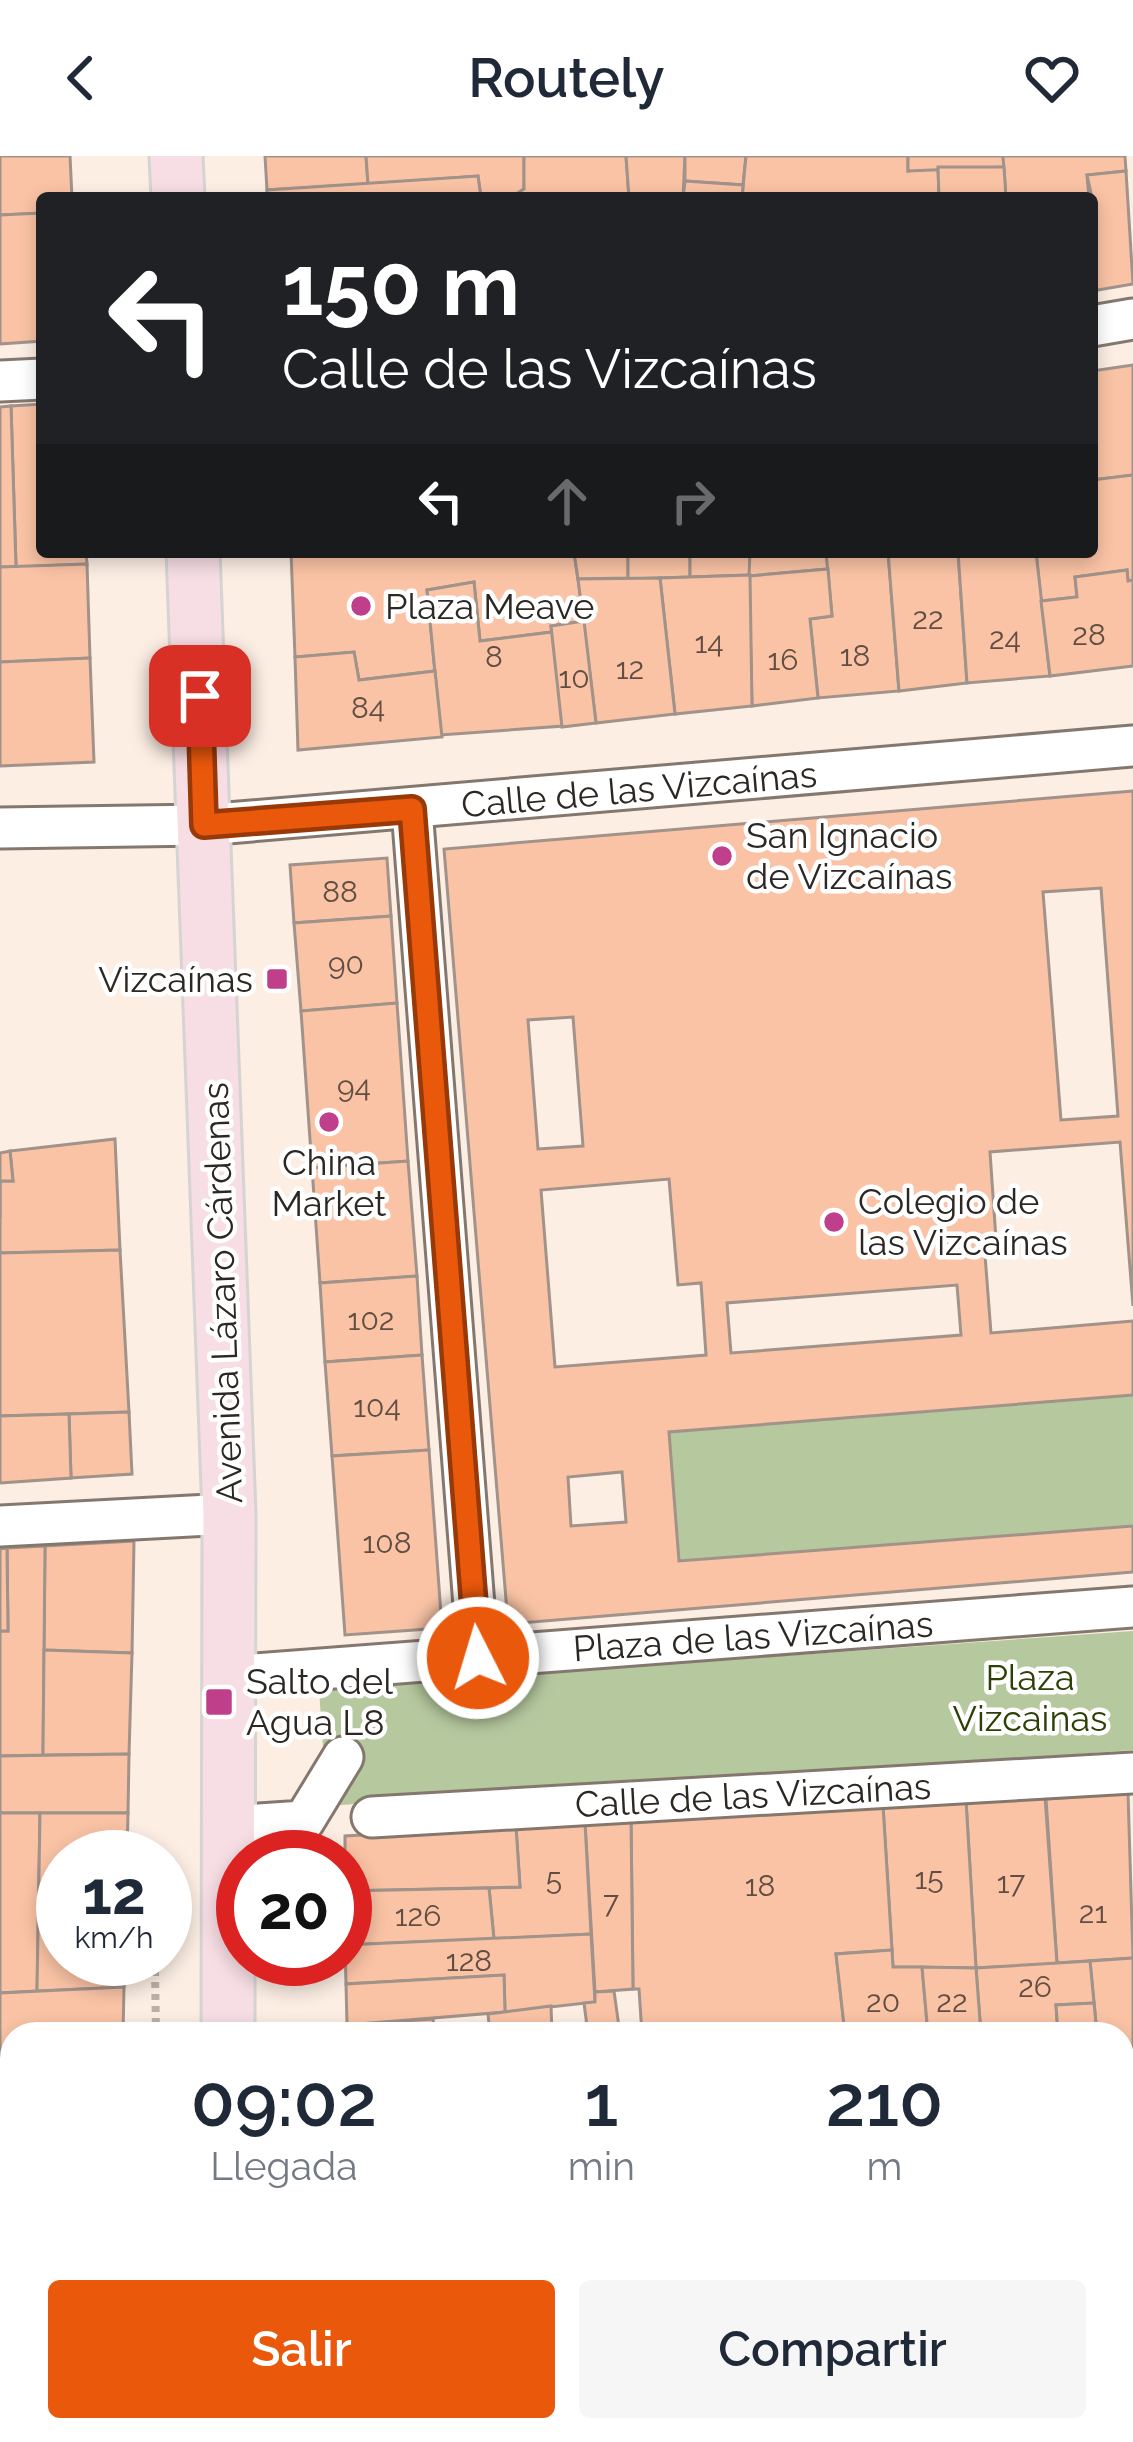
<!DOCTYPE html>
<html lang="es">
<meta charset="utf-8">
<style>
body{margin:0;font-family:Raleway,sans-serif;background:#f6f6f7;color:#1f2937;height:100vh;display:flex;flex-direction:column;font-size:45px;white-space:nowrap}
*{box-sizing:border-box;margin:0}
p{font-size:39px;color:#747a83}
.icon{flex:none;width:66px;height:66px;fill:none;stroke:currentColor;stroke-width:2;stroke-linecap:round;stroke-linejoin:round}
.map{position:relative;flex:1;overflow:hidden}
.drawer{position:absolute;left:0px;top:1866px;width:1134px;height:420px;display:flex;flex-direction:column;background:#fff;border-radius:36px 36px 0 0;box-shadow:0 6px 18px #0003}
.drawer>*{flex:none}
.banner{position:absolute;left:36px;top:36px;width:1062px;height:366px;border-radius:12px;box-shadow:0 6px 18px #0003;background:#202124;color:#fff;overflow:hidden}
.speed{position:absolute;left:36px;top:1674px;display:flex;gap:24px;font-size:60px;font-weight:700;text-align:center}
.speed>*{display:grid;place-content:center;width:156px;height:156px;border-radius:50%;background:#fff;box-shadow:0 6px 18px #0003;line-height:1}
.speed small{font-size:30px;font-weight:400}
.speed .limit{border:18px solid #d22;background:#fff;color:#111}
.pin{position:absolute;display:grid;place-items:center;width:102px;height:102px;color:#fff;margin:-51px;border-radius:24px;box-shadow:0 6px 18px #0006}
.me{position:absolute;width:132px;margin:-66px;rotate:355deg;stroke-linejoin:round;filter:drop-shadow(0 0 9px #0008)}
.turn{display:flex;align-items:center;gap:42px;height:252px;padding:0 48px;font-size:54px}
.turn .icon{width:156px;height:156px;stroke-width:2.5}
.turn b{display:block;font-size:84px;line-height:102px}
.lanes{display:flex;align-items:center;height:114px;padding:0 48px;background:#0003;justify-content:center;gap:60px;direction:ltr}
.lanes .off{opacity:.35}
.eta{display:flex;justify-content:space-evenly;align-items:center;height:204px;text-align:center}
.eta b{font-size:72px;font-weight:600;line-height:84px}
.primary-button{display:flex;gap:24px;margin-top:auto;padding:24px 48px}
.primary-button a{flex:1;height:138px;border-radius:12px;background:#ea580c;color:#fff;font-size:48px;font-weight:600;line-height:138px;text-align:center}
.primary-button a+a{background:#f6f6f7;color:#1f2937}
header{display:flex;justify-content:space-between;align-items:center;height:156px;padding:0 48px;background:#fff;font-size:54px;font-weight:600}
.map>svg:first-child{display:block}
.green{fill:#b5c89e}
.building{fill:#fac3a5;stroke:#a1928a;stroke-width:3;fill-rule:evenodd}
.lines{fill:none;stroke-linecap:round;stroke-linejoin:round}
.minor-casing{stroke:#84786e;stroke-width:45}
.major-casing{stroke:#d5d4d3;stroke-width:57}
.path{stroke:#bbb0a7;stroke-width:8;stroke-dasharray:6 6;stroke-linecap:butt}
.minor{stroke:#fff;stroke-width:39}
.major{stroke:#f7dde4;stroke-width:51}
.route-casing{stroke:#983908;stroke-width:30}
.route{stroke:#ea580c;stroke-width:21}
.poi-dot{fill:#bf3f8b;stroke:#fff;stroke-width:4.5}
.labels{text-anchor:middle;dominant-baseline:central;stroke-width:9;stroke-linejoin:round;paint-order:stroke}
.number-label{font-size:30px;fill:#604e43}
.poi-label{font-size:36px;fill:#2c2722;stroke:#fff;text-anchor:start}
.street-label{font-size:36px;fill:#2c2722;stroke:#fff}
.park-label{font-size:36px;fill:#2d4107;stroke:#fff}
</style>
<header><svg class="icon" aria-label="back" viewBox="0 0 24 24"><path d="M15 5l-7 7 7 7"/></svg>Routely<svg class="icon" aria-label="heart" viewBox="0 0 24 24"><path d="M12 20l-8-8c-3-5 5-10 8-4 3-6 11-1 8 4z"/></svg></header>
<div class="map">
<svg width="1133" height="2286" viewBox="0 0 1133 2286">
<rect width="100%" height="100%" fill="#fceee3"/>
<g class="green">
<path d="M1133,1239V1370L679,1405L669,1276Z"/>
<path d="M1133,1475V1594L327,1650L319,1533Z"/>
</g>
<g class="building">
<path d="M0,0H70L72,42H42V57L0,59Z"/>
<path d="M265,0H366L368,28L267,34Z"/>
<path d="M366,0H524V33L510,42H481L478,20L368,28Z"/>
<path d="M524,0H626L629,42H510L524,33Z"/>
<path d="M626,0H685L683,42H629Z"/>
<path d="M685,0H746L743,29L685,25Z"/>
<path d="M746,0H908V15L938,11L939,42H742Z"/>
<path d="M908,0H1003L1004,11L908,15Z"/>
<path d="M1003,0H1125L1126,15L1087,19L1089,42H1006Z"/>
<path d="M938,11H1004L1006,42H939Z"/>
<path d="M1126,15L1133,128L1092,135V42L1087,19Z"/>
<path d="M478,20L481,42H267V34Z"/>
<path d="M685,25L743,29L742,42H683Z"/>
<path d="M42,57V185L0,188V59Z"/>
<path d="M1133,209V319L1092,324V215Z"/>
<path d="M42,248V396H86L87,408L16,411L11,250Z"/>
<path d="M11,250L16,411H0V251Z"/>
<path d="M1133,319V424L1128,425L1127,414L1075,421L1077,441L1041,445L1036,396H1092V324Z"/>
<path d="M291,396H574L584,465L551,470L552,476L480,485L474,426L427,434L435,515L359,524L354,496L295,501Z"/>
<path d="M574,396H628V422L578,423Z"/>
<path d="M628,396H690V421L628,423Z"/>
<path d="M690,396H750V419L690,421Z"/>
<path d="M750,396H826L828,413L749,420Z"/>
<path d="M826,396H888L899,535L818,542L810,463L832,460Z"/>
<path d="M888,396H958L967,527L899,535Z"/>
<path d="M958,396H1036L1050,520L967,527Z"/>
<path d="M87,408L90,502L0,506V411Z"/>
<path d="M828,413L832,460L810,463L818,542L752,550L749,420Z"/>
<path d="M1127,414L1128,425L1133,424V510L1050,520L1041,445L1077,441L1075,421Z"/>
<path d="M750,419L752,550L675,558L660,422Z"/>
<path d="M660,422L675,558L596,567L578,423Z"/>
<path d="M474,426L480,485L552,476L563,570L441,579L427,434Z"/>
<path d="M584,465L596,567L562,571L551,470Z"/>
<path d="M354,496L359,524L435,515L442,581L298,594L295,501Z"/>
<path d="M90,502L94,606L0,610V506Z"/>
<path d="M1133,635V1150L1120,986L990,996L997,1098L985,1099L991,1177L1133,1165V1239L669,1276L679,1405L1133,1370V1416L508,1468L444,693ZM1101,732L1118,960L1061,964L1043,736ZM573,861L583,990L538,993L528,864ZM669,1023L678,1129L701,1127L706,1199L555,1211L541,1034ZM957,1129L961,1179L731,1197L727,1147ZM622,1316L626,1366L571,1370L568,1321Z"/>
<path d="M387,702L391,760L294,767L290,709Z"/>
<path d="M391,760L397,847L301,855L294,767Z"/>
<path d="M397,847L408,1005L312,1012L301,855Z"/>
<path d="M115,983L120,1094L0,1097V1025H13L10,995Z"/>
<path d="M10,995L13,1025H0V1062V997Z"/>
<path d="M408,1005L417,1120L320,1127L312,1012Z"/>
<path d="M120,1094L129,1256L0,1260V1097Z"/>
<path d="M417,1120L422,1199L325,1206L320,1127Z"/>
<path d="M422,1199L429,1294L332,1300L325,1206Z"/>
<path d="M129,1256L132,1318L71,1322L69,1258Z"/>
<path d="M69,1258L71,1322L0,1327V1260Z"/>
<path d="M429,1294L442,1472L345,1479L332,1300Z"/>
<path d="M134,1385L132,1497L44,1494L45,1390Z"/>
<path d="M45,1390L43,1599L0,1600V1475H8L7,1392Z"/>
<path d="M7,1392L8,1475H0V1393Z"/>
<path d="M44,1494L132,1497L129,1598L43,1599Z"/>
<path d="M129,1598L128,1657H0V1600Z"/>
<path d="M1128,1637L1133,1802L1057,1807L1046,1643Z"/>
<path d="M1045,1641L1057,1808L976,1812L966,1645Z"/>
<path d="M966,1645L976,1812L893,1811L883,1650Z"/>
<path d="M883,1650L892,1794L836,1798L845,1878H642L639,1833H633L631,1664Z"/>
<path d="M0,1657H40L37,1835L0,1837Z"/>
<path d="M40,1657H128L127,1701H63V1803H125L124,1831L37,1835Z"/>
<path d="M631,1664L633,1833L595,1836L585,1667Z"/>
<path d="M585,1667L591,1778L494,1783L489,1732L520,1731L516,1671Z"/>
<path d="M516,1671L520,1731L345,1735V1680Z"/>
<path d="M489,1732L494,1783L345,1789V1735Z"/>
<path d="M591,1778L595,1846L505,1856L504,1819L346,1828L345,1789Z"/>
<path d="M892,1794L893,1811H922L928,1878H845L836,1798Z"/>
<path d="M1133,1802V1978L1122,1979V1878H1097L1090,1805Z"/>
<path d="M1090,1805L1094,1847L1056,1849L1058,1878H981L976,1812Z"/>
<path d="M922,1811L976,1812L981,1878H928Z"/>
<path d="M504,1819L505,1856L347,1869L346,1828Z"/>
<path d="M124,1831L123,1878H12V1969L0,1971V1837Z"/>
<path d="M614,1835L620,1878H588L584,1847L595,1846V1836Z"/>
<path d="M1094,1847L1097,1878H1058L1056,1849Z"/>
<path d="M551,1850L552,1878H490L488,1858Z"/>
<path d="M433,1863L435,1878H347V1869Z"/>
<path d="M1133,2159V2256H1122V2160Z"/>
<path d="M1122,2256H1133V2286H1109V2274H1122Z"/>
<path d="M531,2274H564V2286H512Z"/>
<path d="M861,2274H937L939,2286H862Z"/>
<path d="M937,2274H1063L1064,2280L1109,2277V2286H939Z"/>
</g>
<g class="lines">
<g class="minor-casing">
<g id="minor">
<path d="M1092,170L1133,163"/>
<path d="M0,225L42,223"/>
<path d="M412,653L478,1501"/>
<path d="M0,672L204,669L1133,590"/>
<path d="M0,1370L229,1358"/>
<path d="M229,1520L1133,1451"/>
<path d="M372,1661L1133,1617"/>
<path d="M229,1670L304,1665L343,1601"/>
<path d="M803,2277L819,2286"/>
</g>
</g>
<g class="major-casing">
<g id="major">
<path d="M176,0L178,42"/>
<path d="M193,396L229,1358L228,1878"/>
<path d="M1122,2046L1133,2045"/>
<path d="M0,2059L12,2056"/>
<path d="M1122,2098L1133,2097"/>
<path d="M0,2215L12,2218"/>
<path d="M215,2286L216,2274"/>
</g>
</g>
<path class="path" d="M155,1814L156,1878"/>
<use href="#minor" class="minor"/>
<use href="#major" class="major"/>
</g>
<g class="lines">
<g class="route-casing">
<path id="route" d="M200,540L204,669L412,653L478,1502"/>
</g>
<use href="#route" class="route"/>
</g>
<g class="poi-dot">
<circle cx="361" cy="450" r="12"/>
<circle cx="722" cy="700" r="12"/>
<rect x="265" y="811" width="24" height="24" rx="6"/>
<circle cx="329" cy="966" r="12"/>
<circle cx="834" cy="1066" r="12"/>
<rect x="204" y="1531" width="30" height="30" rx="6"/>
</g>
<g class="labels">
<g class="number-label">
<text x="928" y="462">22</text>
<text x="1089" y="478">28</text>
<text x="1005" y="482">24</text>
<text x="709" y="486">14</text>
<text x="855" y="499">18</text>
<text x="494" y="500">8</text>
<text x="783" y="503">16</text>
<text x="630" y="512">12</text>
<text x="574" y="521">10</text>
<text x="368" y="551">84</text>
<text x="340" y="735">88</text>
<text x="346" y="807">90</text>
<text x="354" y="930">94</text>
<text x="371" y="1163">102</text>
<text x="377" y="1250">104</text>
<text x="387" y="1386">108</text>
<text x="929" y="1722">15</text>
<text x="554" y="1723">5</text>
<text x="1011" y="1726">17</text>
<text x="760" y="1729">18</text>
<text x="611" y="1746">7</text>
<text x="1093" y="1756">21</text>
<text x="418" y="1759">126</text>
<text x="469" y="1804">128</text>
<text x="1035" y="1830">26</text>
<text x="883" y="1845">20</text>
<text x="952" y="1845">22</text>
</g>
<g class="poi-label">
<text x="385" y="450">Plaza Meave</text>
<text x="746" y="679">San Ignacio<tspan x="746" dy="41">de Vizcaínas</tspan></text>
<text x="253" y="823" text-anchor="end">Vizcaínas</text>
<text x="329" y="1006" text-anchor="middle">China<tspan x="329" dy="41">Market</tspan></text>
<text x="858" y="1045">Colegio de<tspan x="858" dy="41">las Vizcaínas</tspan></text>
<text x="246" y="1525">Salto del<tspan x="246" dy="41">Agua L8</tspan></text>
</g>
<g class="street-label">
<text transform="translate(639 633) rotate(-5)">Calle de las Vizcaínas</text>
<text transform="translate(222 1137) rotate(-92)">Avenida Lázaro Cárdenas</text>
<text transform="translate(753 1480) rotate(-4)">Plaza de las Vizcaínas</text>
<text transform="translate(753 1639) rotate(-3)">Calle de las Vizcaínas</text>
</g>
<g class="park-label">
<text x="1030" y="1521">Plaza<tspan x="1030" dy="41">Vizcainas</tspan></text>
</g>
</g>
</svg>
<div class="speed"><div>12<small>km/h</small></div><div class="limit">20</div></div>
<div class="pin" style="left:200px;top:540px;background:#d93025"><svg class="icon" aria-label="arrive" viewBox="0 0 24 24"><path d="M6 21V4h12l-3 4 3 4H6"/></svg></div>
<svg class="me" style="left:478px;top:1502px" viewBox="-20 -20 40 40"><circle r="17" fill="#ea580c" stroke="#fff" stroke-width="3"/><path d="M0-11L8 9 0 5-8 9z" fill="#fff"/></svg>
<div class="banner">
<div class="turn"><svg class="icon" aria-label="left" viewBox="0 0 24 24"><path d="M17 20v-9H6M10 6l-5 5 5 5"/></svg><div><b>150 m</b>Calle de las Vizcaínas</div></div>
<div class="lanes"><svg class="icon" aria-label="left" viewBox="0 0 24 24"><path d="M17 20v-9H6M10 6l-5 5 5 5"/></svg><svg class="icon off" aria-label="ahead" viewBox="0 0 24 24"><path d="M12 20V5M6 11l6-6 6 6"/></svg><svg class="icon off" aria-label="right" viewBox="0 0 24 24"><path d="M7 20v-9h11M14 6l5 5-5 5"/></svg></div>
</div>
<section class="drawer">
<div class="eta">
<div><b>09:02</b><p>Llegada</p></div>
<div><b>1</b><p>min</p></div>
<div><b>210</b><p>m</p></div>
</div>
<div class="primary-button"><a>Salir</a><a>Compartir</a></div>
</section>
</div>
